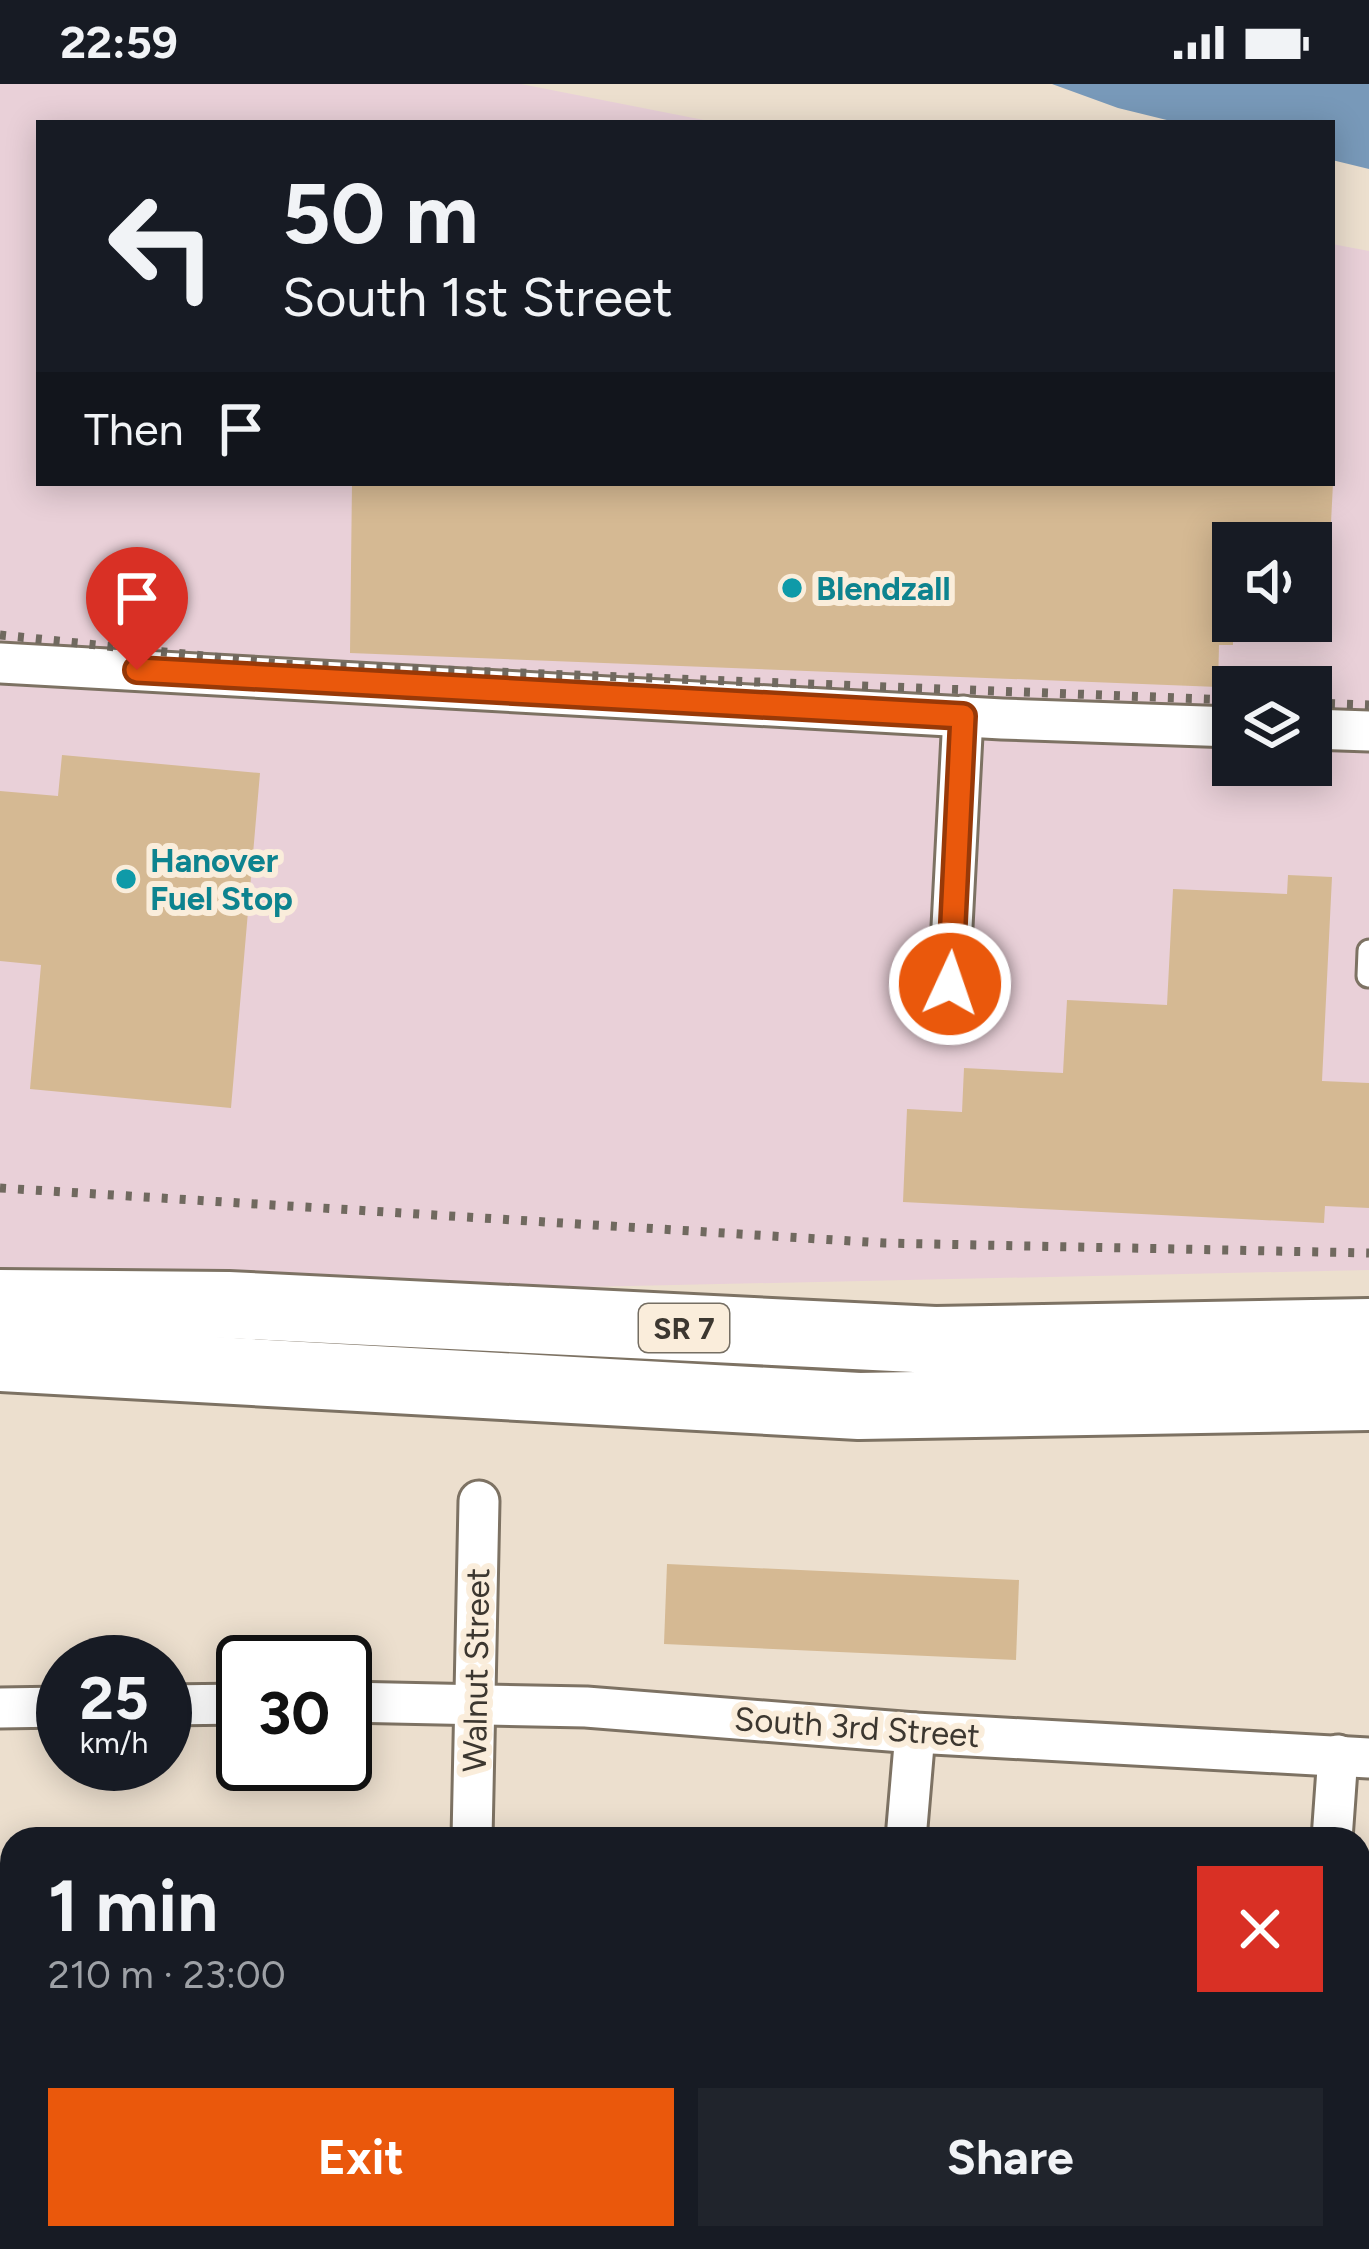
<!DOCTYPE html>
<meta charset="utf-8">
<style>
body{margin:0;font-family:Figtree,sans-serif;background:#20242c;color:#f1f3f6;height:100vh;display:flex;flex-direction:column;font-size:45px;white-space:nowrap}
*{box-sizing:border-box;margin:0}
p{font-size:39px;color:#9ea1a6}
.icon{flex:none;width:66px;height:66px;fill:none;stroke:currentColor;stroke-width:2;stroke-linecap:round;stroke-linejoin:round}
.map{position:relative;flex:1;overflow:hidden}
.drawer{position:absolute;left:0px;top:1743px;width:1371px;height:423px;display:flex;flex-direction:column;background:#171b24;border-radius:36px 36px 0 0;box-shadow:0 6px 30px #0003}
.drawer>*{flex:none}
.banner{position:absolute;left:36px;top:36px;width:1299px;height:366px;border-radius:0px;box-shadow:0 6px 30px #0003;background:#171b24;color:#f1f3f6;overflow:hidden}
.buttons{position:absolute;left:1212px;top:438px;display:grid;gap:24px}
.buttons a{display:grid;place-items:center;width:120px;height:120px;border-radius:0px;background:#171b24;box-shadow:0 6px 30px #0003;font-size:60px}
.speed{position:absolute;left:36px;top:1551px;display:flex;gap:24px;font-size:60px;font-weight:700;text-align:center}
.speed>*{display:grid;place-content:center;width:156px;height:156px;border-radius:50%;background:#171b24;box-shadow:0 6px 30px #0003;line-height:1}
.speed small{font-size:30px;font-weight:400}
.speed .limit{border:6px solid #111;border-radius:18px;background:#fff;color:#111}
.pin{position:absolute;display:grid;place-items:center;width:102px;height:102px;color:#fff;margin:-123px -51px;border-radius:50% 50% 50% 0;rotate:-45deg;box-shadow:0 0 12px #0007}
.pin .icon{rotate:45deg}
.me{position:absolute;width:132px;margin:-66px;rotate:3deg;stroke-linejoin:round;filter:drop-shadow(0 0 9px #0008)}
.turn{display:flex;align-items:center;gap:42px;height:252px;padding:0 48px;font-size:54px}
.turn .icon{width:156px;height:156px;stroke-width:2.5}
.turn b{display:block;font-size:84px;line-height:102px}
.then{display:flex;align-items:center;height:114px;padding:0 48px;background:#0003;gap:24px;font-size:45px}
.round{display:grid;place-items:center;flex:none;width:126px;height:126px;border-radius:0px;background:#20242c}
.head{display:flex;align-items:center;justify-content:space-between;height:204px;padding:0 48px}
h1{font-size:72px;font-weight:700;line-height:90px}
.action{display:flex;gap:24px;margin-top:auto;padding:24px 48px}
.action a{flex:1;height:138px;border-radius:0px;background:#ea580c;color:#fff;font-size:48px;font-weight:700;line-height:138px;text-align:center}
.action a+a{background:#20242c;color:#f1f3f6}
.status{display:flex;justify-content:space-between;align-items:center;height:84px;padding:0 60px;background:#171b24;direction:ltr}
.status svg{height:33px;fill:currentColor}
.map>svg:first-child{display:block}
.industrial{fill:#e9d0d8;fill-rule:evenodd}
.water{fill:#7899b9}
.building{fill:#d5b993}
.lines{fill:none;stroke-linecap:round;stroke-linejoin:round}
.service-casing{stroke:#7d7263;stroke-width:27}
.minor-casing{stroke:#7d7263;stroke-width:45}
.trunk-casing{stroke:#7d7263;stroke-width:72}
.service{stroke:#fff;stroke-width:21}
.minor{stroke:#fff;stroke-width:39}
.trunk{stroke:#fff;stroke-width:66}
.rail{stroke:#70695f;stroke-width:9;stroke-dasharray:6 12;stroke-linecap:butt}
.route-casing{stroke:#983908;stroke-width:30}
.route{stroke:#ea580c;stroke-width:21}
.culture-dot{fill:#0f9aa8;stroke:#faeddb;stroke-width:4.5}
.labels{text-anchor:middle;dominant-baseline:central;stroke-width:12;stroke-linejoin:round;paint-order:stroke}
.shield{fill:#faeddb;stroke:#756e63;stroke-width:3}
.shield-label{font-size:30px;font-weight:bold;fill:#3c3730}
.culture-label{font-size:33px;font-weight:bold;fill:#0d838f;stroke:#faeddb;text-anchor:start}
.street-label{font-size:33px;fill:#3c3730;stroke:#faeddb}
</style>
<div class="status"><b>22:59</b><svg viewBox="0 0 49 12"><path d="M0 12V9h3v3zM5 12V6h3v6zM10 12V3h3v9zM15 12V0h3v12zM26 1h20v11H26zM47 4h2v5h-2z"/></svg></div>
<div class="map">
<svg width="1369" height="2165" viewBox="0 0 1369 2165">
<rect width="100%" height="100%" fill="#ecdfce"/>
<path class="industrial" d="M0,0H521L719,39H39V399H1332V160L1369,167V1186L584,1203H0ZM1233,459H1311V537H1233ZM1233,603H1311V681H1233Z"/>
<path class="water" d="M1052,0H1369V85L1332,76V39H1179L1118,24Z"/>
<g class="building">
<path d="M352,399H1333L1330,459H1233V561H1219L1218,603L350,569Z"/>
<path d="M62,671L260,689L231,1024L30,1005L41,881L0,877V707L58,712Z"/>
<path d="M1288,791L1332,793L1322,997L1369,999V1124L1325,1122L1324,1139L903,1118L907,1025L962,1028L964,984L1063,989L1067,916L1167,921L1173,805L1287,810Z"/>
<path d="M667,1480L1019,1496L1016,1576L664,1560Z"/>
</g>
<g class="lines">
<g class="service-casing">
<g id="service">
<path d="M1368,892L1369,867"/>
<path d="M0,1864H12"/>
<path d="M1359,1916L1369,1917"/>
<path d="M1309,2165L1310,2154"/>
</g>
</g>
<g class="minor-casing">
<g id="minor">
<path d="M0,579L1002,635L1233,643"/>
<path d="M1311,645L1369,647"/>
<path d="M949,900L963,632"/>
<path d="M345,1618L586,1623L915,1649L1369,1674"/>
<path d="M165,1621L243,1620"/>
<path d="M0,1624L63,1623"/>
<path d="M472,1755L479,1417"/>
<path d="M906,1755L915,1649"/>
<path d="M1332,1755L1338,1671"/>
<path d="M0,2121H12"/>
<path d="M1359,2152L1369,2153"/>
<path d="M451,2165L452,2154"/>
<path d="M882,2165L883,2154"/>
</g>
</g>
<g class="trunk-casing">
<g id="trunk">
<path d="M0,1219L228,1221L935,1256L1369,1248"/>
<path d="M0,1274L859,1322L1369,1313"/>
</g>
</g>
<use href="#service" class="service"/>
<use href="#minor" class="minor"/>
<use href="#trunk" class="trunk"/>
<g class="rail">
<path d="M0,551L281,580L1233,616"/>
<path d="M1311,619L1369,621"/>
<path d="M0,1104L884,1159L1369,1169"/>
</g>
</g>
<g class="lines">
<g class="route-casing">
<path id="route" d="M137,586L963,632L950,900"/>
</g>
<use href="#route" class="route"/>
</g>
<g class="culture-dot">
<circle cx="792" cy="504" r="12"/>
<circle cx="126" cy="795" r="12"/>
</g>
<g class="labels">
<rect class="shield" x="639" y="1220" width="90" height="48" rx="9"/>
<g class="shield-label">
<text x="684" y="1244">SR 7</text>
</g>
<g class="culture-label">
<text x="816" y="504">Blendzall</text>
<text x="150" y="776">Hanover<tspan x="150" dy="38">Fuel Stop</tspan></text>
</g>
<g class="street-label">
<text transform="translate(476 1586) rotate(-89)">Walnut Street</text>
<text transform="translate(857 1643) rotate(4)">South 3rd Street</text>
</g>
</g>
</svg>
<div class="buttons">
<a><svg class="icon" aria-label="sound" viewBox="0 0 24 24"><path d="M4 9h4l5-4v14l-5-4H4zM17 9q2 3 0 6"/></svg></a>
<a><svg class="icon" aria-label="layers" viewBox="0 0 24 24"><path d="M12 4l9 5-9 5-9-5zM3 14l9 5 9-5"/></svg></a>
</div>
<div class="speed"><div>25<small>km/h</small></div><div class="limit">30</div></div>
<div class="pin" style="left:137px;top:586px;background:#d93025"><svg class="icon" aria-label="arrive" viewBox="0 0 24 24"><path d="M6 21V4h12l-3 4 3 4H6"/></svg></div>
<svg class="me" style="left:950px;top:900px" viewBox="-20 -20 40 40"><circle r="17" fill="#ea580c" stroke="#fff" stroke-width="3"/><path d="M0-11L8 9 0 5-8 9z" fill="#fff"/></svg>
<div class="banner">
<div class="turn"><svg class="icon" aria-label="left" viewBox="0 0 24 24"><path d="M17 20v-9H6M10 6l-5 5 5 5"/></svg><div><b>50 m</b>South 1st Street</div></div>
<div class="then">Then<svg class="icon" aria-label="arrive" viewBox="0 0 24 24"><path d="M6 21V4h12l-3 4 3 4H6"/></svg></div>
</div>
<section class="drawer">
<div class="head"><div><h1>1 min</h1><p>210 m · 23:00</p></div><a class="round" style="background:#d93025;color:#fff"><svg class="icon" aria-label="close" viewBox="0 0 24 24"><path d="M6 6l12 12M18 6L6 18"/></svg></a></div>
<div class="action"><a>Exit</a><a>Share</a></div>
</section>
</div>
